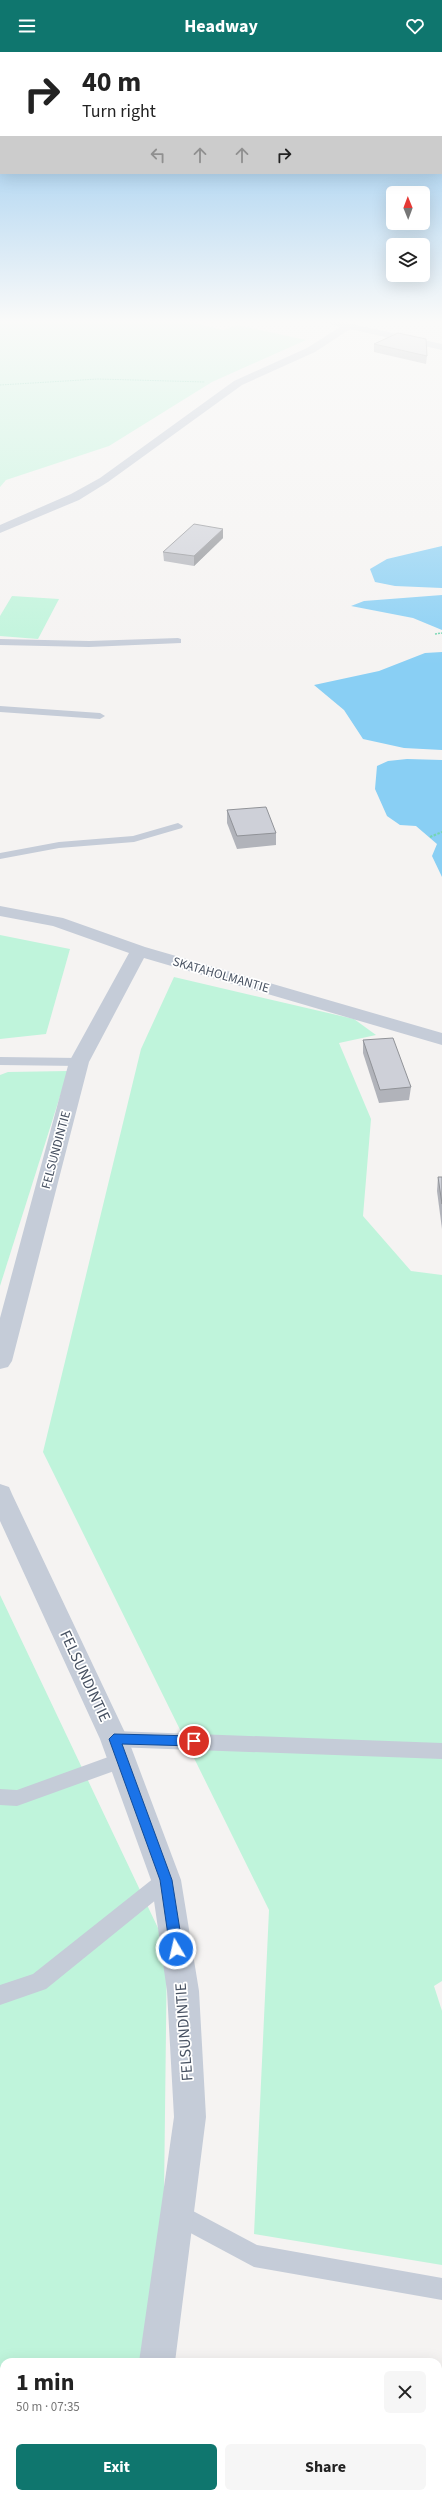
<!DOCTYPE html>
<meta charset="utf-8">
<style>
body{margin:0;font-family:"Source Sans 3",sans-serif;background:#f6f6f6;color:#222;height:100vh;display:flex;flex-direction:column;font-size:15px;white-space:nowrap}
*{box-sizing:border-box;margin:0}
p{font-size:13px;color:#767676}
.icon{flex:none;width:22px;height:22px;fill:none;stroke:currentColor;stroke-width:2;stroke-linecap:round;stroke-linejoin:round}
.map{position:relative;flex:1;overflow:hidden}
.details{position:absolute;left:0px;top:2306px;width:442px;height:140px;display:flex;flex-direction:column;background:#fff;border-radius:12px 12px 0 0;box-shadow:0 4px 16px #0002}
.details>*{flex:none}
.guide{position:absolute;left:0px;top:0px;width:442px;height:122px;box-shadow:0 4px 16px #0002;background:#fff;color:#222;overflow:hidden}
.needle{width:26px;rotate:359deg}
.controls{position:absolute;left:386px;top:134px;display:grid;gap:8px}
.controls a{display:grid;place-items:center;width:44px;height:44px;border-radius:6px;background:#fff;box-shadow:0 4px 16px #0002;font-size:20px}
.pin{position:absolute;display:grid;place-items:center;width:34px;height:34px;color:#fff;margin:-17px;border:2px solid #fff;border-radius:50%;box-shadow:0 1px 4px #0007}
.me{position:absolute;width:44px;margin:-22px;rotate:351deg;stroke-linejoin:round;filter:drop-shadow(0 0 3px #0008)}
.turn{display:flex;align-items:center;gap:14px;height:84px;padding:0 16px;font-size:18px}
.turn .icon{width:52px;height:52px;stroke-width:2.5}
.turn b{display:block;font-size:28px;line-height:34px}
.lanes{display:flex;align-items:center;height:38px;padding:0 16px;background:#0003;justify-content:center;gap:20px;direction:ltr}
.lanes .off{opacity:.35}
.round{display:grid;place-items:center;flex:none;width:42px;height:42px;border-radius:6px;background:#f6f6f6}
.overview{display:flex;align-items:center;justify-content:space-between;height:68px;padding:0 16px}
h1{font-size:24px;font-weight:700;line-height:30px}
.primary-button{display:flex;gap:8px;margin-top:auto;padding:8px 16px}
.primary-button a{flex:1;height:46px;border-radius:6px;background:#0f766e;color:#fff;font-size:16px;font-weight:700;line-height:46px;text-align:center}
.primary-button a+a{background:#f6f6f6;color:#222}
header{display:flex;justify-content:space-between;align-items:center;height:52px;padding:0 16px;background:#0f766e;color:#fff;font-size:18px;font-weight:700}
.map>svg:first-child{display:block}
.green{fill:#bff4db}
.water{fill:#89cff4}
.lines{fill:none;stroke-linecap:round;stroke-linejoin:round}
.path-far2{stroke:#74d5b2;stroke-width:1;stroke-dasharray:1.5 1;stroke-linecap:butt}
.path-far1{stroke:#74d5b2;stroke-width:1.5;stroke-dasharray:2 1;stroke-linecap:butt}
.path{stroke:#74d5b2;stroke-width:2;stroke-dasharray:2.5 1.5;stroke-linecap:butt}
.service{fill:#c5ccd8;fill-rule:evenodd}
.minor{fill:#c5ccd8;fill-rule:evenodd}
.wall{fill:#b1b3ba}
.shaded-wall{fill:#909297}
.building{fill:#ced0d8;stroke:#909297}
.route{fill:#1a73e8;stroke:#114b97}
.labels{text-anchor:middle;dominant-baseline:central;stroke-width:3.5;stroke-linejoin:round;paint-order:stroke}
.street-label{font-size:13px;fill:#485262;stroke:#fff}
.near-street-label{font-size:16px;fill:#485262;stroke:#fff}
</style>
<header><svg class="icon" aria-label="menu" viewBox="0 0 24 24"><path d="M4 6h16M4 12h16M4 18h16"/></svg>Headway<svg class="icon" aria-label="heart" viewBox="0 0 24 24"><path d="M12 20l-8-8c-3-5 5-10 8-4 3-6 11-1 8 4z"/></svg></header>
<div class="map">
<svg width="442" height="2446" viewBox="0 0 442 2446">
<rect width="100%" height="100%" fill="#f5f3f2"/>
<g class="green">
<path d="M0,269H186L223,278L237,273L306,288L212,330L109,394L6,428L0,435Z"/>
<path d="M12,544L59,547L38,587L0,584V564Z"/>
<path d="M0,883L70,897L46,982L0,987Z"/>
<path d="M174,925L354,967L376,983L339,991L371,1067L363,1164L411,1219L442,1223V1929L434,1934L442,1959V2213L254,2182L269,1858L43,1400L141,997Z"/>
<path d="M68,1019L0,1234V1023L8,1020Z"/>
<path d="M0,1543L167,1895L162,2310H4V2442H160V2446H0Z"/>
<path d="M438,2362L442,2363V2446H353L354,2442H438Z"/>
</g>
<g class="water">
<path d="M442,494V536L395,534L375,530L370,517L387,507Z"/>
<path d="M442,543V578L413,566L351,554L364,549Z"/>
<path d="M442,600V698L404,696L363,687L344,658L314,633L379,619L425,601Z"/>
<path d="M407,707L442,708V825L432,804L437,792L416,774L400,773L387,764L375,737L377,714L388,709Z"/>
</g>
<g class="lines">
<path class="path-far2" d="M0,333L98,327L205,330"/>
<path class="path-far1" d="M435,582L442,581"/>
<path class="path" d="M430,785L442,780"/>
<g class="service">
<path d="M178,586L181,587V591L89,595L0,593V587L89,589Z"/>
<path d="M0,654L100,661L105,664L100,667L0,660Z"/>
<path d="M178,771L183,774L182,776L134,790L59,796L0,807V801L59,790L133,784Z"/>
<path d="M0,1005L79,1006L85,1010L79,1014L0,1013Z"/>
<path d="M114,1679L442,1691V1707L114,1695L108,1692L105,1687L108,1682Z"/>
<path d="M122,1700L128,1702L131,1708L128,1714L17,1754L0,1753V1737L17,1738Z"/>
<path d="M166,1819L173,1822L175,1828L173,1834L46,1937L0,1953V1933L33,1922L159,1822Z"/>
<path d="M178,2151L257,2193L442,2226V2248L254,2215L170,2170L167,2162L170,2154Z"/>
</g>
<g class="minor">
<path d="M320,269H338L442,292V298L350,277L315,300L242,333L108,430L79,448L0,481V473L71,442L100,426L234,329L307,296L340,275Z"/>
<path d="M0,854L63,866L145,895L442,981V993L144,906L89,1010L12,1309L8,1315L0,1317V1266L69,1010L129,901L53,874L0,864Z"/>
<path d="M0,1432L9,1435L12,1442L128,1687L181,1828L199,1939L206,2065L175,2310H139L174,2065L167,1939L151,1828L100,1687L0,1469Z"/>
<rect x="135" y="2442" width="38" height="4"/>
</g>
</g>
<g class="wall">
<path d="M374,292L427,304L426,312L374,300Z"/>
<path d="M223,477V486L194,514L164,509L163,500Z"/>
<path d="M227,758L276,781V793L237,797L227,771Z"/>
<path d="M363,988L411,1035L409,1048L379,1051L363,1001Z"/>
<path d="M438,1125H442V1177L437,1139Z"/>
</g>
<g class="shaded-wall">
<path d="M223,477V486L194,514V504Z"/>
<path d="M48,2442H59L55,2446H43Z"/>
</g>
<g class="building">
<path d="M398,281L426,287L427,304L374,292Z"/>
<path d="M194,472L223,477L194,504L163,500Z"/>
<path d="M266,755L276,781L237,784L227,758Z"/>
<path d="M393,986L411,1035L380,1038L363,988Z"/>
<path d="M438,1125H442V1152Z"/>
<path d="M4,2387V2442H48L43,2446H0V2391Z"/>
</g>
<linearGradient id="sky" x2="0" y2="1"><stop stop-color="#82bfed"/><stop offset="0.44" stop-color="#fafaf9"/><stop offset="1" stop-color="#fafaf9" stop-opacity="0"/></linearGradient>
<rect width="442" height="612" fill="url(#sky)"/>
<path class="route" d="M114,1682L194,1684L200,1689L194,1694L122,1692L172,1828L183,1897L181,1902L176,1903L172,1902L170,1897L160,1828L109,1687Z"/>
<g class="labels">
<g class="street-label">
<text transform="translate(221 923) rotate(16)">SKATAHOLMANTIE</text>
<text transform="translate(56 1098) rotate(-75)">FELSUNDINTIE</text>
</g>
<g class="near-street-label">
<text transform="translate(85 1624) rotate(65)">FELSUNDINTIE</text>
<text transform="translate(184 1980) rotate(-94)">FELSUNDINTIE</text>
</g>
</g>
</svg>
<div class="controls">
<a><svg class="needle" viewBox="-14 -14 28 28"><path d="M0-13l5 13h-10z" fill="#e53935"/><path d="M0 13l5-13h-10z" fill="#767676"/></svg></a>
<a><svg class="icon" aria-label="layers" viewBox="0 0 24 24"><path d="M12 4l9 5-9 5-9-5zM3 14l9 5 9-5"/></svg></a>
</div>
<div class="pin" style="left:194px;top:1689px;background:#d93025"><svg class="icon" aria-label="arrive" viewBox="0 0 24 24"><path d="M6 21V4h12l-3 4 3 4H6"/></svg></div>
<svg class="me" style="left:176px;top:1897px" viewBox="-20 -20 40 40"><circle r="17" fill="#1a73e8" stroke="#fff" stroke-width="3"/><path d="M0-11L8 9 0 5-8 9z" fill="#fff"/></svg>
<div class="guide">
<div class="turn"><svg class="icon" aria-label="right" viewBox="0 0 24 24"><path d="M7 20v-9h11M14 6l5 5-5 5"/></svg><div><b>40 m</b>Turn right</div></div>
<div class="lanes"><svg class="icon off" aria-label="left" viewBox="0 0 24 24"><path d="M17 20v-9H6M10 6l-5 5 5 5"/></svg><svg class="icon off" aria-label="ahead" viewBox="0 0 24 24"><path d="M12 20V5M6 11l6-6 6 6"/></svg><svg class="icon off" aria-label="ahead" viewBox="0 0 24 24"><path d="M12 20V5M6 11l6-6 6 6"/></svg><svg class="icon" aria-label="right" viewBox="0 0 24 24"><path d="M7 20v-9h11M14 6l5 5-5 5"/></svg></div>
</div>
<section class="details">
<div class="overview"><div><h1>1 min</h1><p>50 m · 07:35</p></div><a class="round"><svg class="icon" aria-label="close" viewBox="0 0 24 24"><path d="M6 6l12 12M18 6L6 18"/></svg></a></div>
<div class="primary-button"><a>Exit</a><a>Share</a></div>
</section>
</div>
